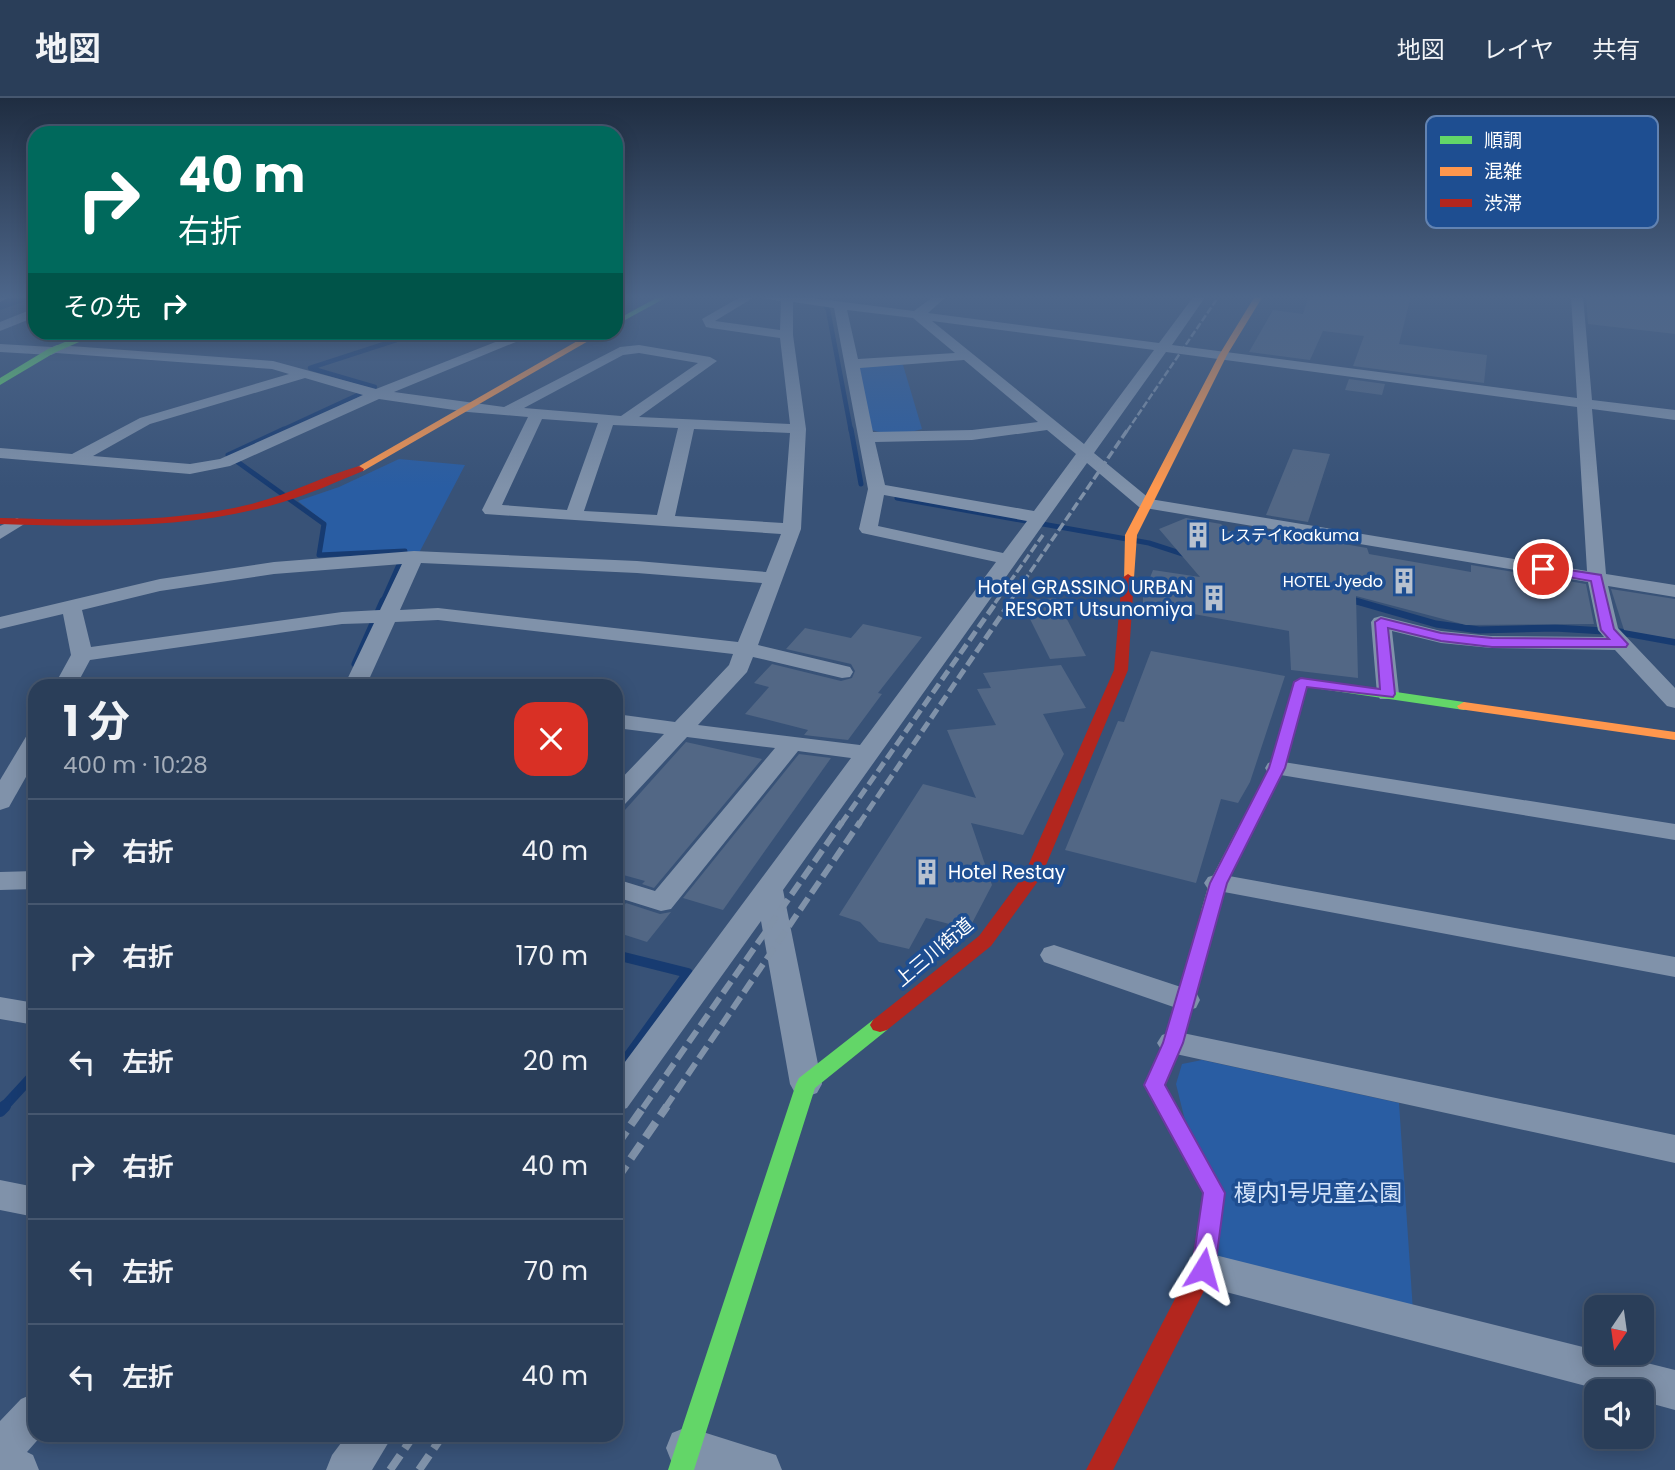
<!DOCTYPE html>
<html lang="ja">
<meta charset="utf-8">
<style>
body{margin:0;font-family:Poppins,"Noto Sans JP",sans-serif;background:#364962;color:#f1f3f6;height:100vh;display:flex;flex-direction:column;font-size:26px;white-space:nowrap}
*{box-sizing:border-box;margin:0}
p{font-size:23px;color:#a5aeba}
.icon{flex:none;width:38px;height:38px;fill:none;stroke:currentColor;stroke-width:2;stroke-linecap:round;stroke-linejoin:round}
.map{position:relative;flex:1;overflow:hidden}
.sheet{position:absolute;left:28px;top:581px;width:595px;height:763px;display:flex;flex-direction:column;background:#2a3e59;border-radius:21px;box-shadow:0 4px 18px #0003,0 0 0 2px #46576f}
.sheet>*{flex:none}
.top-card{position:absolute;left:28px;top:28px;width:595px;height:214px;border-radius:21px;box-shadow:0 4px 18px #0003,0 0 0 2px #46576f;background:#00695c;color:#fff;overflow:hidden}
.needle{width:46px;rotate:193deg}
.buttons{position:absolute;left:1584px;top:1197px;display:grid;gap:14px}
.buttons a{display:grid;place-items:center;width:70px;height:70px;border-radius:14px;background:#2a3e59;box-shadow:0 4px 18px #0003,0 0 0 2px #46576f;font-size:35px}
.pin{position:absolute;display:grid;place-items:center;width:60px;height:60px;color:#fff;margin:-30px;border:4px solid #fff;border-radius:50%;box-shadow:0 2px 7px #0007}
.me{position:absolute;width:77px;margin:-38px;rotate:8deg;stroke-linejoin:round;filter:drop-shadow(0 0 5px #0008)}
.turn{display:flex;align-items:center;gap:24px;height:147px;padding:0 35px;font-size:32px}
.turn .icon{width:91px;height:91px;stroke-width:2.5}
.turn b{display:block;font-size:49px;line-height:60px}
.then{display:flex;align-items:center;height:66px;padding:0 35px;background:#0003;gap:14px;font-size:26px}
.round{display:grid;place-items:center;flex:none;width:74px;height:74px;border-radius:21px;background:#364962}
.head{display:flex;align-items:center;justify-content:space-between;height:119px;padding:0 35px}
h1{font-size:42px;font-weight:700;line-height:52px}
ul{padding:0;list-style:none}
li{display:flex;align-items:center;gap:21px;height:105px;padding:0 35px;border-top:2px solid #46576f}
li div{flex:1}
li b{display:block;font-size:26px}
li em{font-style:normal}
header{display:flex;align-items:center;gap:42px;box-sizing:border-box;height:98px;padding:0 35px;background:#2a3e59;border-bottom:2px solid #46576f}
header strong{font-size:33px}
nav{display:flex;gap:38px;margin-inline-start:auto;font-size:24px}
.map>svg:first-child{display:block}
.green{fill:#295da3}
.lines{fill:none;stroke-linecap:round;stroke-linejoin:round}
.stream-far4{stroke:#173b71;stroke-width:4.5}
.stream-far3{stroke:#173b71;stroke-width:5}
.stream-far2{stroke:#173b71;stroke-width:7}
.stream-far1{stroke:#173b71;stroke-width:10}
.stream{stroke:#173b71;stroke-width:12}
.river{fill:#173b71;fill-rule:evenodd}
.building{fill:#526785}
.street{fill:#8092aa;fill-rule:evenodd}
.fast{fill:#63d668;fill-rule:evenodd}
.slow{fill:#ff974d;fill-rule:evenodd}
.jam{fill:#b3261e;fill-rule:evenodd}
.rail-far4{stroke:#8092a9;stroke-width:2.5;stroke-dasharray:7 2.5;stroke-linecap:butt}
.rail-far3{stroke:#8092a9;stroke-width:3.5;stroke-dasharray:9 3.5;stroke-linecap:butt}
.rail-far2{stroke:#8092a9;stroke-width:5;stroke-dasharray:11 5;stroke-linecap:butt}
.rail-far1{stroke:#8092a9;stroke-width:6;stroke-dasharray:14 6;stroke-linecap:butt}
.rail{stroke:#8092a9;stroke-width:8;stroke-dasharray:18 8;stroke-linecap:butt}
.route{fill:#a855f7;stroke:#6d37a1;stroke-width:2}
.labels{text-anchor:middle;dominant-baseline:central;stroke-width:7;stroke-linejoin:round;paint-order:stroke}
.far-poi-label{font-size:16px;fill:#fff;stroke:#1e4e91;text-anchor:start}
.poi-label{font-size:19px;fill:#fff;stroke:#1e4e91;text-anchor:end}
.street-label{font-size:19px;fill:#fff;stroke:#1e4e91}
.near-park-label{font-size:23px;fill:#d4e4fa;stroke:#1e4e91}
.key{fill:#1e4e91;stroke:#6283b2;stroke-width:2}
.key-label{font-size:19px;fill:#fff}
</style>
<header>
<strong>地図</strong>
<nav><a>地図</a><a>レイヤ</a><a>共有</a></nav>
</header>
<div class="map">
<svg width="1675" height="1372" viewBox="0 0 1675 1372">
<rect width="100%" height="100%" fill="#385277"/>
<g class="green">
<path d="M894,265L903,267L922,331C907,336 887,337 872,332L858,270Z"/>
<path d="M399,361L465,367L419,455L319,459L324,424L298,403L339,389Z"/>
<path d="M1202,962L1399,1005L1413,1213L1219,1160L1176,986L1182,966Z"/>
</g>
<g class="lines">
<g class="stream-far4">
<path d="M820,198L828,212L851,333"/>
<path d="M280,333L375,289L310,270L421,234"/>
</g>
<g class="stream-far3">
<path d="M284,331L228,357L324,426L319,457L405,453L382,505"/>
<path d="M851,331L861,386"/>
<path d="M897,400L1149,445L1189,458"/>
<path d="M1347,501L1362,505"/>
</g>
<g class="stream-far2">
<path d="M1356,503L1436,526L1479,532L1555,530L1620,534L1675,544"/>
<path d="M355,566L383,503"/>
</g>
<g class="stream-far1">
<path d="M616,857L688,875L616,975"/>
<path d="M3,1010L35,975"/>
</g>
<path class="stream" d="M0,1013L5,1008"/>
<path class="river" d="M0,198H29L26,203L0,212Z"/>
</g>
<g class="building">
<path d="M1309,198H1411L1399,246L1487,257L1484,285L1353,268L1364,238L1323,233L1310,262L1249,254L1273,212L1303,216Z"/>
<path d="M1586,198H1675V236L1588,226Z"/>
<path d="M1349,281L1385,286L1382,297L1345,292Z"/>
<path d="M1293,351L1330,356L1308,424L1266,417Z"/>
<path d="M1186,420L1221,426L1228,433L1261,432L1367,450L1369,456L1471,474V467L1586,486L1594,526L1466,527L1356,498L1358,580L1291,572L1289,533L1143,507V497L1153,472L1200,479L1159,431Z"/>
<path d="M1611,491L1675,501V541L1624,532Z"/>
<path d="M1056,500L1086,558L1050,561L1027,515L1031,502Z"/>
<path d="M863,526L922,539L878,595L882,596L848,642L804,637L808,632L745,616L769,589L754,585L772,566L841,583L852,580L855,573L851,566L786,551L805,530L851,540Z"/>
<path d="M1151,553L1285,578L1250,684L1238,705L1221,701L1196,785L1065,752L1118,623L1124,624Z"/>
<path d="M1061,567L1086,610L1043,616L1064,656L1023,737L971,725L992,787L969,831L926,820L909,851L879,844L860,824L839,817L923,686L976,700L947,632L996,627L977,591L991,590L983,575Z"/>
<path d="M686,644L762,661L654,790L642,786L645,783L616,775V722Z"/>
<path d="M799,656L831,660L723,812L683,800Z"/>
<path d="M626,805L660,816L671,814L647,844L616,834V817Z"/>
</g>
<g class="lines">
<g class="street">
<path d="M0,198H12L0,204Z"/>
<path d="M742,198H756L715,223L780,232L781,203L766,201L764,198H796L914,213L934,198H947L928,215L1159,245L1194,198H1206L1172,247L1577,300L1571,198H1583L1592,302L1675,312V322L1592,311L1606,476L1675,487V499L1608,488L1618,530L1675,590V610L1667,608L1615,552L1491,550L1441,545L1392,533L1399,596L1396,601H1380L1377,596L1371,524L1374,520L1381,518L1441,533L1491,538L1604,539L1598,532L1588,484L1145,410L1139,409L1087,365L783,792L822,986L817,995L806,999L795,995L790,986L761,823L627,1010L616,1014V976L851,660L798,653L671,811L661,813L616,799V781L655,793L775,650L687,639L625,706L616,709V686L664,636L616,630V616L675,624L729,567L733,556L438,522L395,524L366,588H344L374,525L342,526L90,562L76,588H54L71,557L63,516L0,531V519L160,481L274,464L414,453L637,463L766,474L781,436L485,416L482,412L528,319L468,314L379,301L230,368L190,376L0,360V350L72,356L140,320L289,276L272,271L56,255L51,257L0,254V246L52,249L57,247L273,263L376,291L521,234H540L394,294L504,309L620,249L639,247L710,259L717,263L639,319L790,326L780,240L711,230L706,229L702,221ZM793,204L834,210L868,391L859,431L862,435L996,464L860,647L698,627L747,574L753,559L842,580L850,579L853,574L850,569L758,547L801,431L806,331L793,237ZM847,212L913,220L955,255L858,261ZM932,223L1154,252L1084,346ZM1166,254L1577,309L1587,473L1150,401L1094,355ZM639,255L698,265L621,318L524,310L623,257ZM964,262L1038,324L972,332L873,334L860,270ZM305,280L363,297L220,361L190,366L93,358L150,326ZM542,321L598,325L567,412L502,407ZM613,327L678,330L657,417L584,413ZM694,331L790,335L783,425L675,418ZM1047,332L1076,356L1034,413L885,387L875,344L972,342ZM884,397L1027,423L1003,455L878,428ZM421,465L637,475L762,485L738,544L438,510L400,512ZM402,466L380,512L342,514L91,549L82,512L160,493L274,476Z"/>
<path d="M35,210V219L0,233V224Z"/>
<path d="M17,420L26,425L0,441V428Z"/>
<path d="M35,635V663L9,709L0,712V682L27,637Z"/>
<path d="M1277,663L1675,726V742L1268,675L1265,670L1268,665Z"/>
<path d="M35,773V791L0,792V774Z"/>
<path d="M1218,776L1675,859V879L1208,791L1204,785L1208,779Z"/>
<path d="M1054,847L1196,894L1200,902L1196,910L1185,913L1044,864L1040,857L1044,850Z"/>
<path d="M0,899L35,905V927L0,921Z"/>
<path d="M1173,933L1675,1037V1065L1162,953L1157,945L1162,937Z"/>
<path d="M0,1082L35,1089V1119L0,1112Z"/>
<path d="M1203,1154L1675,1272V1312L1642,1303V1293H1605L1203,1188L1190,1183L1185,1171L1190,1159Z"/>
<path d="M35,1295V1337H42L27,1354L33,1357L39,1372H0V1323L21,1301Z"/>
<path d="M687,1329L776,1357L782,1372H691L672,1365L666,1350L672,1335Z"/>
<path d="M347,1337H393L372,1372H326L332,1357Z"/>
</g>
<g class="fast">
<path d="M660,198H669L616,227V222Z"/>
<path d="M89,234H102L54,255L0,287V280L48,251Z"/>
<path d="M1301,580L1464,604L1471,608L1464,612L1307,589L1285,670L1227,785L1216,817H1204L1201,813L1209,785L1269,670L1294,584Z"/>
<path d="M880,920L887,922L890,927L887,932L815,990L694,1372H668L796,986L799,980L873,922Z"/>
</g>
<g class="slow">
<path d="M1255,198H1263L1227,257L1137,437L1134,480L1132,483H1124L1125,437L1219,257Z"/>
<path d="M593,234H604L363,373L354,371Z"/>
<path d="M1464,604L1675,634V642L1459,611L1457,608Z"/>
</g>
<g class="jam">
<path d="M359,368L364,371L363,373C336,384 310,396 283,404C191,432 95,429 0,426V420C82,422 167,426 247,407C286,398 321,379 359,368Z"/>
<path d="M1128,476L1134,480L1128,572L1041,779L991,848L887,932L880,934L873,932L870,927L873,922L979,838L1024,777L1114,572L1122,480Z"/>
<path d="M1210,807L1216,809L1219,813L1183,945L1165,987L1225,1095L1215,1171L1113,1372H1086L1191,1170L1203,1096L1145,987L1163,945L1201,813L1204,809Z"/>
</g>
<path class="rail-far4" d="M1127,333L1219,198"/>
<g class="rail-far3">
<path d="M995,505L1043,437"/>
<path d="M1009,505L1128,331"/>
</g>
<g class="rail-far2">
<path d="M841,726L997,503"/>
<path d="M859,726L1011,503"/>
</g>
<g class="rail-far1">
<path d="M643,1010L842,724"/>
<path d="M665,1010L860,724"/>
</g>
<g class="rail">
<path d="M616,1048L644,1008"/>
<path d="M616,1082L667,1008"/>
<path d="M390,1372L414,1337"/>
<path d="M419,1372L443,1337"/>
</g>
</g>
<linearGradient id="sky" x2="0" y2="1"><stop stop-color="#1f2d41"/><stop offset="0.51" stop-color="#4d668a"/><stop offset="1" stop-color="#4d668a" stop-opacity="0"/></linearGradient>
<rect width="1675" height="390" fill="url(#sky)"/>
<path class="route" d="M1543,468L1601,477L1614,531L1628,546L1626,549H1492L1441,543L1388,530L1395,596L1393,599L1307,589L1285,670L1227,785L1183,945L1165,987L1225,1095L1215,1171L1212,1179L1203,1182L1195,1179L1192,1171L1203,1095L1144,987L1163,945L1210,785L1269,670L1294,584L1301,580L1380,591L1375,524L1381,520L1441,535L1492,540L1609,541L1601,532L1591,483L1539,474V469Z"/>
<defs>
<g id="building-bare" transform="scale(2.1)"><path d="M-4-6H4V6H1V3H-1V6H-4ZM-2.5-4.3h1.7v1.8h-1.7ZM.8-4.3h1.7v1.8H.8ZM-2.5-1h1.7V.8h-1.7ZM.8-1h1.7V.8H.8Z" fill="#b9c2cf" stroke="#1e4e91" stroke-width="2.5" paint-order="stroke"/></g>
</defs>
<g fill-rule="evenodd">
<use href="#building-bare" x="1198" y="437"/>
<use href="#building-bare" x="1404" y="483"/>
<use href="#building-bare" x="1214" y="500"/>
<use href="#building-bare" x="927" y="774"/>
</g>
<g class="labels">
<g class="far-poi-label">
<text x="1219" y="437">レステイKoakuma</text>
<text x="1383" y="483" text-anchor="end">HOTEL Jyedo</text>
</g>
<g class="poi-label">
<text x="1193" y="489">Hotel GRASSINO URBAN<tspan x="1193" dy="22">RESORT Utsunomiya</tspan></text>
<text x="948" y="774" text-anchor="start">Hotel Restay</text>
</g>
<g class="street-label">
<text transform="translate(934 854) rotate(-40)">上三川街道</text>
</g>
<g class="near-park-label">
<text x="1318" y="1095">榎内1号児童公園</text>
</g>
</g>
<rect x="1426" y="18" width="232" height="112" rx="10" class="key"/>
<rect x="1440" y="38" width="32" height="8" fill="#63d668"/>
<rect x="1440" y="69" width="32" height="9" fill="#ff974d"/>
<rect x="1440" y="101" width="32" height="8" fill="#b3261e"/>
<g class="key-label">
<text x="1484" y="49">順調</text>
<text x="1484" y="80">混雑</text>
<text x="1484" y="112">渋滞</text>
</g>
</svg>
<div class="buttons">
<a><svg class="needle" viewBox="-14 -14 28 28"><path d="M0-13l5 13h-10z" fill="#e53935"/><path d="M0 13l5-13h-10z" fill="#a5aeba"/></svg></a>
<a><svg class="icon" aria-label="sound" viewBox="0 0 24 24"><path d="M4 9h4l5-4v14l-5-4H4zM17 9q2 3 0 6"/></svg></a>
</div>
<div class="pin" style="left:1543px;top:471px;background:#d93025"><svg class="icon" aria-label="arrive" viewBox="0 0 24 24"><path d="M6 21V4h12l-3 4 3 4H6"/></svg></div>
<svg class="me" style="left:1203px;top:1171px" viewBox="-20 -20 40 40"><path d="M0-17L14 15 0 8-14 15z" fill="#a855f7" stroke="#fff" stroke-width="4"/></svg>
<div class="top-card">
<div class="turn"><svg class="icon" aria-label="right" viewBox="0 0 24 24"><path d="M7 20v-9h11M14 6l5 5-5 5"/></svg><div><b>40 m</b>右折</div></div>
<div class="then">その先<svg class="icon" aria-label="right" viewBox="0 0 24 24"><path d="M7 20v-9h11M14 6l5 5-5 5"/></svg></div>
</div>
<section class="sheet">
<div class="head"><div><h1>1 分</h1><p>400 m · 10:28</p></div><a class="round" style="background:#d93025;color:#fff"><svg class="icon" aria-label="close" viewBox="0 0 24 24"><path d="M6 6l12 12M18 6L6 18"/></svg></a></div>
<ul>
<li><svg class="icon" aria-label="right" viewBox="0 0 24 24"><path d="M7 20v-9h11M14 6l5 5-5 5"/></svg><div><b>右折</b></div><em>40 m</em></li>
<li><svg class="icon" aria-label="right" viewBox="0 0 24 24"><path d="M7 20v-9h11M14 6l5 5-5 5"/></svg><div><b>右折</b></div><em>170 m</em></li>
<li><svg class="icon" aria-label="left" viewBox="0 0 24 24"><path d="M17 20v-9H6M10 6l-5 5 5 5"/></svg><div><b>左折</b></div><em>20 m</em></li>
<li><svg class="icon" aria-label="right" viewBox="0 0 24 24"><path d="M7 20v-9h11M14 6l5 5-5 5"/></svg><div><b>右折</b></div><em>40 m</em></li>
<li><svg class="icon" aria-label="left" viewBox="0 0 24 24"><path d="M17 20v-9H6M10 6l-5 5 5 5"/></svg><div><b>左折</b></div><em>70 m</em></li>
<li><svg class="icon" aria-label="left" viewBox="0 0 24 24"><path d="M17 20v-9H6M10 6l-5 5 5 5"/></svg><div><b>左折</b></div><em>40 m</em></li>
</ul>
</section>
</div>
